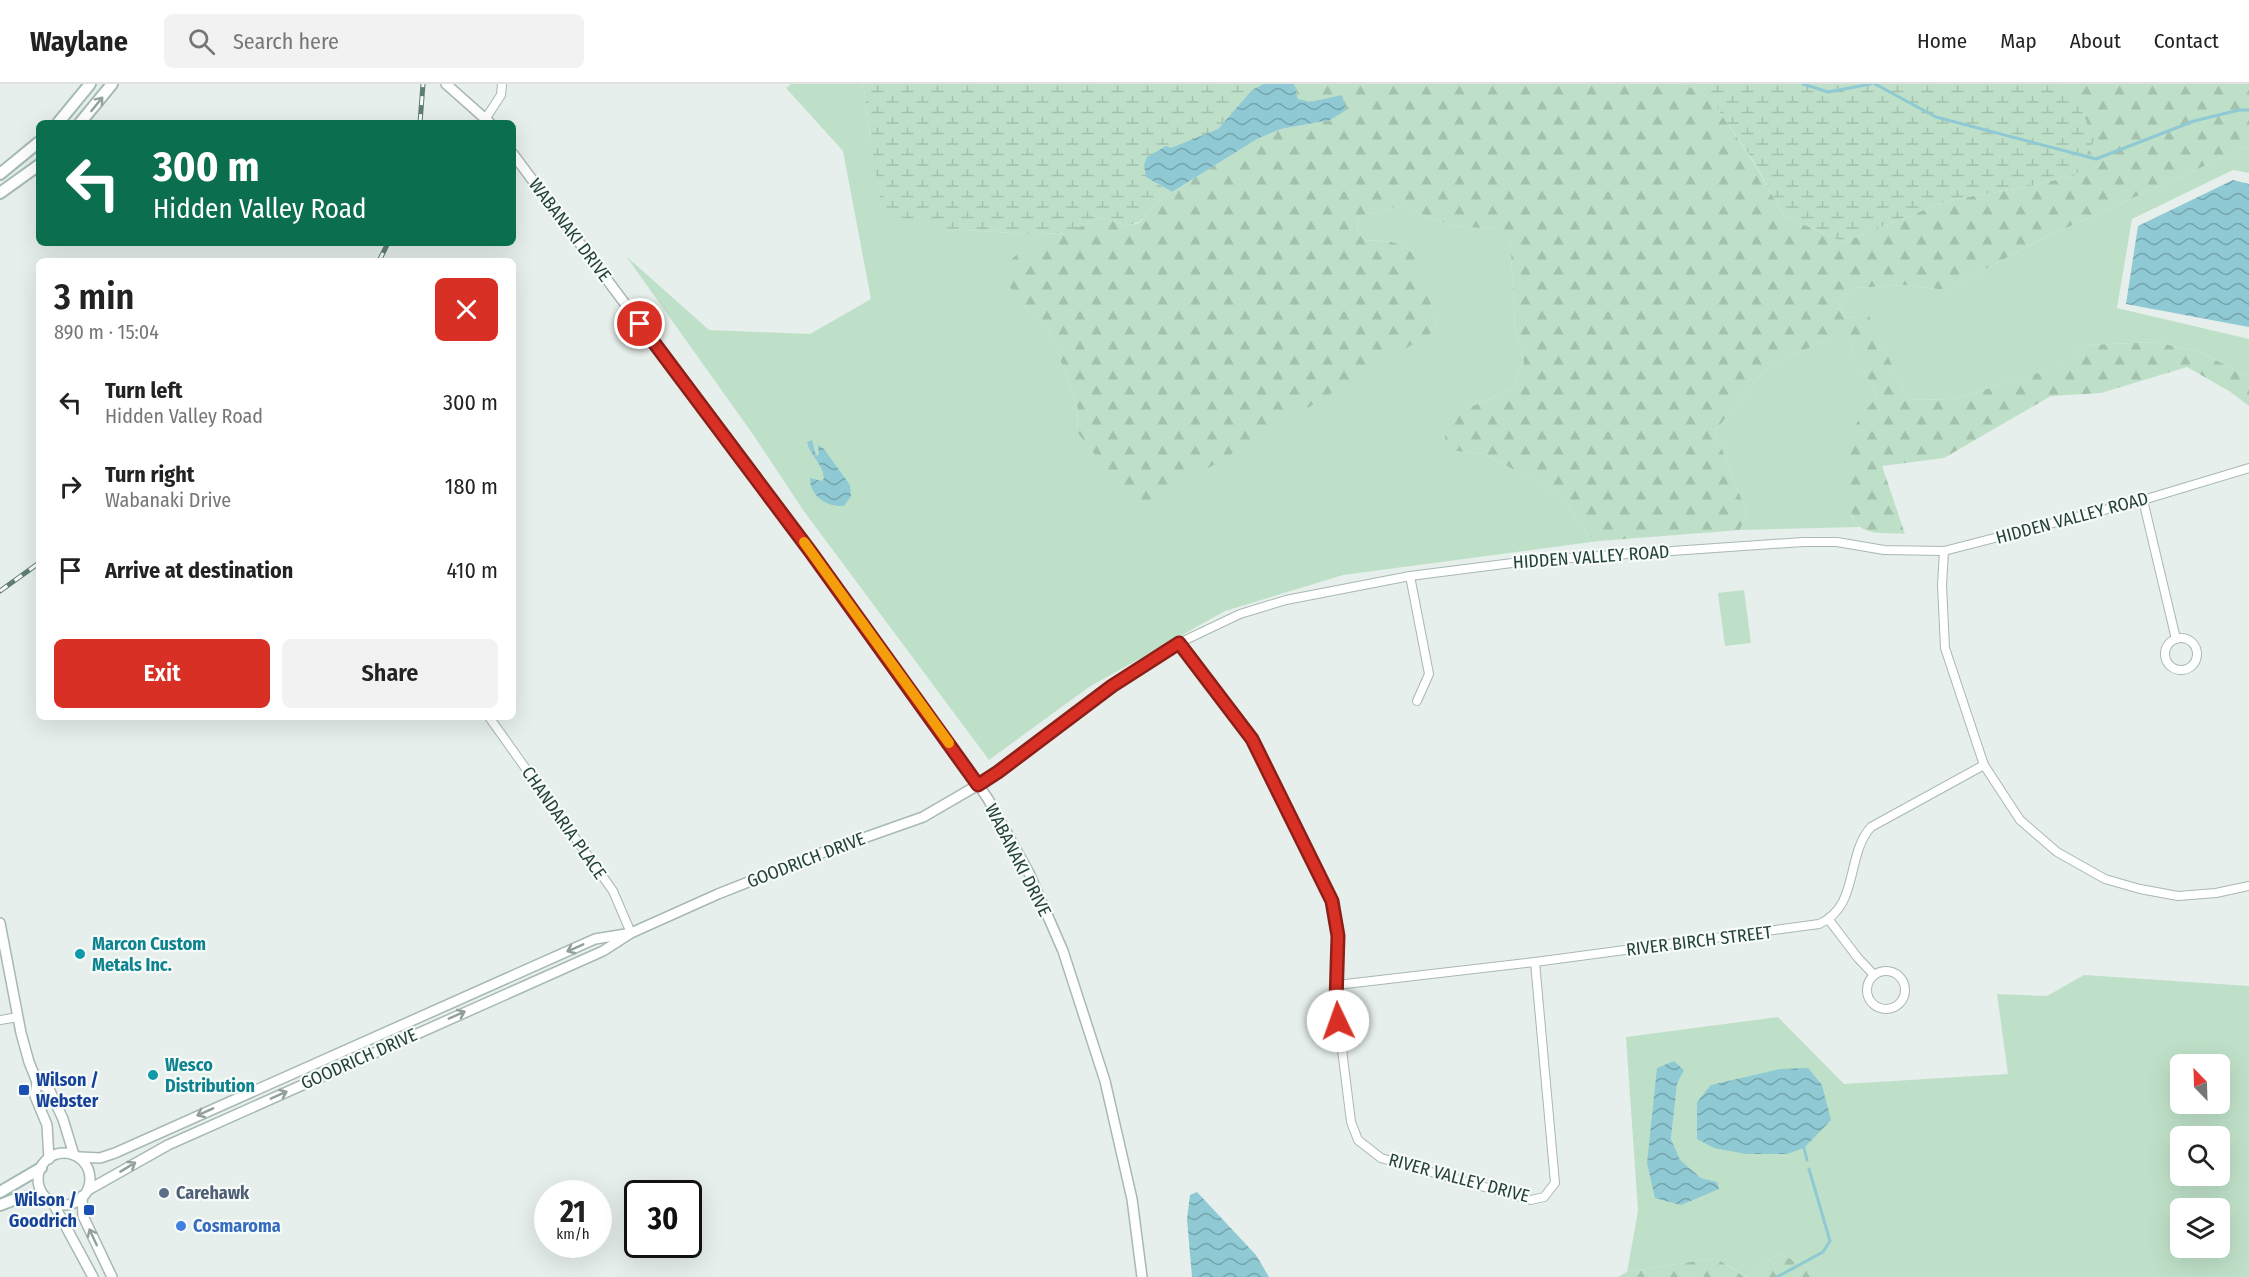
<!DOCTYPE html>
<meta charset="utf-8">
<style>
body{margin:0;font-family:"Fira Sans Condensed",sans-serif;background:#f2f2f2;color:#222;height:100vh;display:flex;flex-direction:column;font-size:22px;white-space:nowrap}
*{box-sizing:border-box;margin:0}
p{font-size:20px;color:#767676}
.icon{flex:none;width:33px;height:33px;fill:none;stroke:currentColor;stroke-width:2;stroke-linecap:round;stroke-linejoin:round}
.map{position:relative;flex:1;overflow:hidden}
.side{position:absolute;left:36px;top:174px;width:480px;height:462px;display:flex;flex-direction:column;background:#fff;border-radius:9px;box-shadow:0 6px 24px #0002}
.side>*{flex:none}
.guide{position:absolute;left:36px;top:36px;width:480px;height:126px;border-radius:9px;box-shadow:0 6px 24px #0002;background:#0b6e4f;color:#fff;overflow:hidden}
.needle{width:39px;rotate:337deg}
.buttons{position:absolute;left:2170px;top:970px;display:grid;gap:12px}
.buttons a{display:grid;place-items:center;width:60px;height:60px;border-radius:9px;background:#fff;box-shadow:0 6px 24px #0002;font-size:30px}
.speed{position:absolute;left:534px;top:1096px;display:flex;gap:12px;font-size:30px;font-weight:700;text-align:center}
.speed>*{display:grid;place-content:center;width:78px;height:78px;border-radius:50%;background:#fff;box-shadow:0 6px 24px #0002;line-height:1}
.speed small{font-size:15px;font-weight:400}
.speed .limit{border:3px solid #111;border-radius:9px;background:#fff;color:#111}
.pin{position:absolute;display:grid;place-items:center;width:51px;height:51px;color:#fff;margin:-26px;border:3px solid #fff;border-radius:50%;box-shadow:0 2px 6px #0007}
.me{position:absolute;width:66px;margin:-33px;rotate:357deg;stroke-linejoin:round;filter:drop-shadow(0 0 4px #0008)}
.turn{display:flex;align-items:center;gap:21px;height:126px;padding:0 18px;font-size:27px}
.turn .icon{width:78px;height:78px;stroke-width:2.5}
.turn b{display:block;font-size:42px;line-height:51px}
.round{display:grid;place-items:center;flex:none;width:63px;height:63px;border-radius:9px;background:#f2f2f2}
.head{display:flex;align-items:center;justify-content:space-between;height:102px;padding:0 18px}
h1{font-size:36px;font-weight:600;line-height:45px}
.cta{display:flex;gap:12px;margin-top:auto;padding:12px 18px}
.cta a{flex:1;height:69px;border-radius:9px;background:#d93025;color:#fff;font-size:24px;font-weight:600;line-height:69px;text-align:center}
.cta a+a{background:#f2f2f2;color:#222}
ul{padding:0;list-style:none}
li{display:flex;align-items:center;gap:18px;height:84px;padding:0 18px}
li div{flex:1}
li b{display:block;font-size:22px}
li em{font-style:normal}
header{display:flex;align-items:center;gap:36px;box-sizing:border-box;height:84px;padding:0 30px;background:#fff;border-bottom:2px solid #e0e0e0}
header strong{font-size:28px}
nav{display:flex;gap:33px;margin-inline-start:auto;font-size:21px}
.search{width:420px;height:54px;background:#f2f2f2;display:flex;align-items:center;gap:15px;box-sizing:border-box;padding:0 21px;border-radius:9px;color:#767676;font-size:22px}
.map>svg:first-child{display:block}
.grass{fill:#bfe0c8;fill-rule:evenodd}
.forest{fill:url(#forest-firs)}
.wetland{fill:url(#wetland-marsh)}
.water{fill:url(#water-waves)}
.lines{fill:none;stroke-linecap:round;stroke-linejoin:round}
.stream{stroke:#8ec9d4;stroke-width:3}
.minor-casing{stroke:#a8b8b2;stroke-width:10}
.tertiary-casing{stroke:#a8b8b2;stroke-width:12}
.secondary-casing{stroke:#a4bbb3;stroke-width:14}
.minor{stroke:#fff;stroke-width:8}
.tertiary{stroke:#fff;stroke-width:9}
.secondary{stroke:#fff;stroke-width:10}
.rail-casing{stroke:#5f7d75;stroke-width:5}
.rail{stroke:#f7fbf9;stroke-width:3;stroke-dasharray:9;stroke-linecap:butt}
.oneway{stroke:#92a09c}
.route-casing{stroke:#8d1f18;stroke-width:15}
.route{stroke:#d93025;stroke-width:10}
.slow{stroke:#f59e0b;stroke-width:10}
.culture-dot{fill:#0f9aa8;stroke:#f7fbf9;stroke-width:2}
.transit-dot{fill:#1a4fb4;stroke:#f7fbf9;stroke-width:2}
.service-dot{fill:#5c6f8a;stroke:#f7fbf9;stroke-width:2}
.shop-dot{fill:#3f7fe0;stroke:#f7fbf9;stroke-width:2}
.labels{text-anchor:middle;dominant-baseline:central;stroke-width:4.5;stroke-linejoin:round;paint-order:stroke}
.street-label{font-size:18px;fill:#24423a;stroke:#f7fbf9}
.culture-label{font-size:18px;font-weight:bold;fill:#0d838f;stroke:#f7fbf9;text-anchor:start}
.transit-label{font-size:18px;font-weight:bold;fill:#164399;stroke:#f7fbf9;text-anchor:start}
.service-label{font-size:18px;font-weight:bold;fill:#4e5e75;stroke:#f7fbf9;text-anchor:start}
.shop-label{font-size:18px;font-weight:bold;fill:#366cbe;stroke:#f7fbf9;text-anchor:start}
</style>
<header>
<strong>Waylane</strong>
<div class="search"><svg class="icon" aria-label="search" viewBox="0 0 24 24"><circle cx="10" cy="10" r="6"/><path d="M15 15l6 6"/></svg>Search here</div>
<nav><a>Home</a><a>Map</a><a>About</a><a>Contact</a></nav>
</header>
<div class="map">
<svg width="2249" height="1193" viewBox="0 0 2249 1193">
<defs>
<pattern id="forest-firs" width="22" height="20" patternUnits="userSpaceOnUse" patternTransform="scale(1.5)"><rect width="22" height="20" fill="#bfe0c8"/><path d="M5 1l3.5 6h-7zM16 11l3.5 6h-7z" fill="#a4c1ad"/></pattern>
<pattern id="wetland-marsh" width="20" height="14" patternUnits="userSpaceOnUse" patternTransform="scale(1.5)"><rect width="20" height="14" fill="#bfe0c8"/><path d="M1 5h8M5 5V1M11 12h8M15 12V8" fill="none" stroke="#a4c1ad"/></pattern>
<pattern id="water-waves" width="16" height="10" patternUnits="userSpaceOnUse" patternTransform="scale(1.5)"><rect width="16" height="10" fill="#8ec9d4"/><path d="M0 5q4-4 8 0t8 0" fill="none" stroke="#74a5ad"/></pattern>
</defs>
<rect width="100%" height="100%" fill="#e6efeb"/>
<g class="grass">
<path d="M791,0H863L871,55L950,145L1031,150L1068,149L1017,171L1024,223L1050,247L1078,325L1077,348L1438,245C1433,228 1420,177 1409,166C1398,156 1379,157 1365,156L1357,146L1359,133L1399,122L1453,142L1495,145L1510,150L1515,245L1524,279L1511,306L1468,324L1455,367L1484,370L1561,411L1588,451L1599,457L1343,491L1225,527L1089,603L989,676L803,426L752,349L626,172L709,246L810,250L871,215L843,67L786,4Z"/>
<path d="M2249,62V89L2233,86L2132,135L2117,224L2249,255V293L2202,269L2157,258L2088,261L2074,269L2072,279L1951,316L1908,315L1869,233L1846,234L1837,218L1854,204L1904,201L1946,206L2046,153Z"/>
<path d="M1828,256H1848L1877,313L1857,338L1852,433L1859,443L1740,446L1747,429L1715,347L1762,289L1787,273Z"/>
<path d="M1744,506L1751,559L1725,562L1718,509Z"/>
<path d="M2084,891L2249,902V1193H1813L1814,1184L1778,1170L1746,1193L1716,1174L1627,1188L1638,1127L1626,953L1778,933L1844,1000L2008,990L1997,910L2047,912ZM1674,977L1684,986L1677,1000L1671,1055L1679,1076L1701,1094L1717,1098L1655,1113ZM2181,981H2220V1020H2181ZM2181,1053H2220V1092H2181ZM2181,1125H2220V1164H2181Z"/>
</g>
<g class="forest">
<path d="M1294,0H1685L1711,15L1754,79L1784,132L1843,158L1949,116L2022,104L2076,91L2074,11L2056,0H2249V62L2046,153L1946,206L1904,201L1854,204L1837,218L1846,234L1869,232L1908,315L1951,316L2071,279L2074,269L2088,261L2157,258L2202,269L2249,293V322L2229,307L2187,283L2101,309L2051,312L1944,374L1882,382L1905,450C1892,449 1871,451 1860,443C1845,434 1843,370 1849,354C1855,338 1866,326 1877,313L1848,256H1828L1787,273L1762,289L1715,347L1747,429L1740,446L1599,457L1588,451L1561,411L1484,370L1455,367L1445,356L1446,339L1468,324L1511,306L1524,279L1515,245L1510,151L1495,145L1453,142L1399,122L1359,133L1357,146L1365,156C1379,157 1398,156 1409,166C1421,177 1433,228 1438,245L1139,426L1077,348L1078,325L1050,247L1024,223L1010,203L1004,183L1016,171L1096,135L1106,134L1126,142L1139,139L1148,127L1172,108L1257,55L1281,45L1330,36L1342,11L1310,19L1298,15Z"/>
<path d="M1778,1170L1814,1184L1813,1193H1746Z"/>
<path d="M1716,1174L1745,1193H1618L1627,1188Z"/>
</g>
<g class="wetland">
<path d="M863,0H1263L1252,6L1218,45L1171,65L1156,99L1172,108L1148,127L1139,138L1126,142L1106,134L1096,135L1068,149L1031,150L950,145L882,129Z"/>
<path d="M1685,0H2056L2074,10L2095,55L2076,91L2022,104L1949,116L1843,158L1784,132L1754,78L1711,15Z"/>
</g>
<g class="water">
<path d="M1263,0H1294L1298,15L1310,18L1342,11L1346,26L1330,36L1281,45L1257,55L1172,108L1146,93L1144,81L1147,73L1166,62L1171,64L1218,45L1252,6Z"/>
<path d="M2233,96L2249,100V243L2126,220L2138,142Z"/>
<path d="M812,356L816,372L819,370L818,361L824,365L850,401L851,412L844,422C827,423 810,413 810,394L822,397L824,394C823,380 810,371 807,358Z"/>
<path d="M1674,977L1684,986L1677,1000L1671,1055L1680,1076L1701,1094L1717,1098L1719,1105L1681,1121L1655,1114L1647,1079L1657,984Z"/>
<path d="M1808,984L1822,1001L1831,1036L1804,1064L1787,1070H1746L1714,1064L1697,1055V1018L1711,1001L1780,985Z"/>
<path d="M1197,1108L1256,1171L1269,1193H1192L1187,1135L1190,1111Z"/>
</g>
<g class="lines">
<g class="stream">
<path d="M1803,0L1828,8L1871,0"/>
<path d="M1875,0L1936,33L2096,75L2194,37L2239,26H2249"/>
<path d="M1804,1064L1807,1076"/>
<path d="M1777,1193L1823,1168L1830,1157L1809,1085"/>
</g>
<g class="minor-casing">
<g id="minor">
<path d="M486,34L501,11L502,0"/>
<path d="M2143,416L2176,555"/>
<path d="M1944,467L1942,501L1945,564L1984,681L2020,736L2057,768L2105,795L2140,805L2178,812L2216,809L2249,802"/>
<path d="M1410,492L1429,590L1417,617"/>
<circle cx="2181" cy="570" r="16"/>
<path d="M1179,559L1252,655L1332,817L1338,852L1336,917L1351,1038L1358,1056L1381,1074L1531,1116L1544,1113L1555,1099L1535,878"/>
<path d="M489,633L613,807L631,849"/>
<path d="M978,701L1142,581L1179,559L1240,530L1286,516L1410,492L1528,477L1803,458H1837L1884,466L1944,467L2143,416L2249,384"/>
<path d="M1829,836L1858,874L1874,891"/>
<circle cx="1886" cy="906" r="19"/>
<path d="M1337,901L1535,878L1819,840C1860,822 1845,772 1871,743L1984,681"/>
<path d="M0,936L18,933"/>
</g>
</g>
<g class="tertiary-casing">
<g id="tertiary">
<path d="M446,0L490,39"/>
<path d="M513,70L810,467L966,683L988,715L1029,789L1063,867L1105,997L1132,1115L1142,1193"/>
<path d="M0,839L21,949L29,978L37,998L35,1012L47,1041L49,1075"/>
<path d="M37,998L49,1005L63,1035L74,1071"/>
<circle cx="64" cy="1095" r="26"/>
<path d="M80,1073L100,1074L115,1069L595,855L626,850"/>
<path d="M88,1106L168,1061L603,867L631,849L718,810L824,768L923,733L978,701"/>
<path d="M82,1112L83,1132L112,1193"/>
<path d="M53,1119L93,1193"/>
</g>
</g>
<g class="secondary-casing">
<g id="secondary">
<path d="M58,39L90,0"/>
<path d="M80,39L112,0"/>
<path d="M0,90L39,58"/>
<path d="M0,109L39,81"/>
<path d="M0,1108L41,1084"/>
<path d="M0,1121L13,1116L42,1111"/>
</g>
</g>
<use href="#minor" class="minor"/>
<use href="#tertiary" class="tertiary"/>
<use href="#secondary" class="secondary"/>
<g class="rail-casing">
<g id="rail">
<path d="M420,39L423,0"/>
<path d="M379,177L388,159"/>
<path d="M0,507L39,479"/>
</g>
</g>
<use href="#rail" class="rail"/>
</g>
<defs><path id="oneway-shaft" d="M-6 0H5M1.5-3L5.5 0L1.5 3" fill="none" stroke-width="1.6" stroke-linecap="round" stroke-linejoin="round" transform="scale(1.5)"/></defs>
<g class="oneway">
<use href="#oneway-shaft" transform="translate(97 20) rotate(-51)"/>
<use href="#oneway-shaft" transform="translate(575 864) rotate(156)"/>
<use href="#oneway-shaft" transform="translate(457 931) rotate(-24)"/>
<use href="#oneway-shaft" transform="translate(279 1011) rotate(-24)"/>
<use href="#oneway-shaft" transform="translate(205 1028) rotate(156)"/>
<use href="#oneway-shaft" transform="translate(128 1083) rotate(-31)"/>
<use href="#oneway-shaft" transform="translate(93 1153) rotate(-115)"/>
</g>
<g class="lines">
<g class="route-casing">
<path id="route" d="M640,240L810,467L978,701L998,688L1112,602L1179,559L1252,655L1332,817L1338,852L1336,917L1338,937"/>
</g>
<use href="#route" class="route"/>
<path class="slow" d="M804,458L949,659"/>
</g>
<g class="culture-dot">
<circle cx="80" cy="870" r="6"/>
<circle cx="153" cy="991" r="6"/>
</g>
<g class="transit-dot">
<rect x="18" y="1000" width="12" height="12" rx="3"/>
<rect x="83" y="1120" width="12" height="12" rx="3"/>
</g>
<circle class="service-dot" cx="164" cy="1109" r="6"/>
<circle class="shop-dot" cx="181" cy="1142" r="6"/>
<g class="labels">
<g class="street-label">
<text transform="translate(570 146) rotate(53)">WABANAKI DRIVE</text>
<text transform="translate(2072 434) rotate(-15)">HIDDEN VALLEY ROAD</text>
<text transform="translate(1591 473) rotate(-4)">HIDDEN VALLEY ROAD</text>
<text transform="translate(564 739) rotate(55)">CHANDARIA PLACE</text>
<text transform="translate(806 776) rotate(-21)">GOODRICH DRIVE</text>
<text transform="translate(1018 776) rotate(63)">WABANAKI DRIVE</text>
<text transform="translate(1699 857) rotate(-7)">RIVER BIRCH STREET</text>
<text transform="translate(359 975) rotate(-24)">GOODRICH DRIVE</text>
<text transform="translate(1459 1094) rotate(15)">RIVER VALLEY DRIVE</text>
</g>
<g class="culture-label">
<text x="92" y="860">Marcon Custom<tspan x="92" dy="21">Metals Inc.</tspan></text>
<text x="165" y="981">Wesco<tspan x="165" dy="21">Distribution</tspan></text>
</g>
<g class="transit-label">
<text x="36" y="996">Wilson /<tspan x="36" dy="21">Webster</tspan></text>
<text x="77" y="1116" text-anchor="end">Wilson /<tspan x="77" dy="21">Goodrich</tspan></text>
</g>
<g class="service-label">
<text x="176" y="1109">Carehawk</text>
</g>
<g class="shop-label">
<text x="193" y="1142">Cosmaroma</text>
</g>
</g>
</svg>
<div class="buttons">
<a><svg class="needle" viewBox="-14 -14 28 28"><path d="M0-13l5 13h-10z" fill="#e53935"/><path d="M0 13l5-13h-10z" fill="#767676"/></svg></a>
<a><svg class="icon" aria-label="search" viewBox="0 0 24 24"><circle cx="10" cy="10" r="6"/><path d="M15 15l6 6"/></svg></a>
<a><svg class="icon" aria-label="layers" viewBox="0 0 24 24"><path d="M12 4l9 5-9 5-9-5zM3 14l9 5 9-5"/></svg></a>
</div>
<div class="speed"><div>21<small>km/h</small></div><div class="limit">30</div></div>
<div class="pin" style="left:640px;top:240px;background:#d93025"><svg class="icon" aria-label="arrive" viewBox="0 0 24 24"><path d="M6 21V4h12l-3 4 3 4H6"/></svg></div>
<svg class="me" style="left:1338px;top:937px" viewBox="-20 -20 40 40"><circle r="19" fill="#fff"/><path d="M0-13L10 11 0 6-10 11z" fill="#d93025"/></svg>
<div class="guide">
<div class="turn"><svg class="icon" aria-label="left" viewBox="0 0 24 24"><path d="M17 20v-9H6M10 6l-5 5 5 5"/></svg><div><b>300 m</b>Hidden Valley Road</div></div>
</div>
<section class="side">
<div class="head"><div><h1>3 min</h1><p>890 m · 15:04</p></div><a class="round" style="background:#d93025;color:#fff"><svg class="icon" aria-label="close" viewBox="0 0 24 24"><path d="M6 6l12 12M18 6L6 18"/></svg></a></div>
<ul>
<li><svg class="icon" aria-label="left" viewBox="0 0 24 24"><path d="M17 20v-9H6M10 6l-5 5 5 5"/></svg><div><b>Turn left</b><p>Hidden Valley Road</p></div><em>300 m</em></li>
<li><svg class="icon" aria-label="right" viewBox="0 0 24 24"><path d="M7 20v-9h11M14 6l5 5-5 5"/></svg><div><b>Turn right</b><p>Wabanaki Drive</p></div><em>180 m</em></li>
<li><svg class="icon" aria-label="arrive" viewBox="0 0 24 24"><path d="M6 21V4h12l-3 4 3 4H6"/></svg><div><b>Arrive at destination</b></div><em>410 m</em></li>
</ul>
<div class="cta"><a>Exit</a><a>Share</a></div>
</section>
</div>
